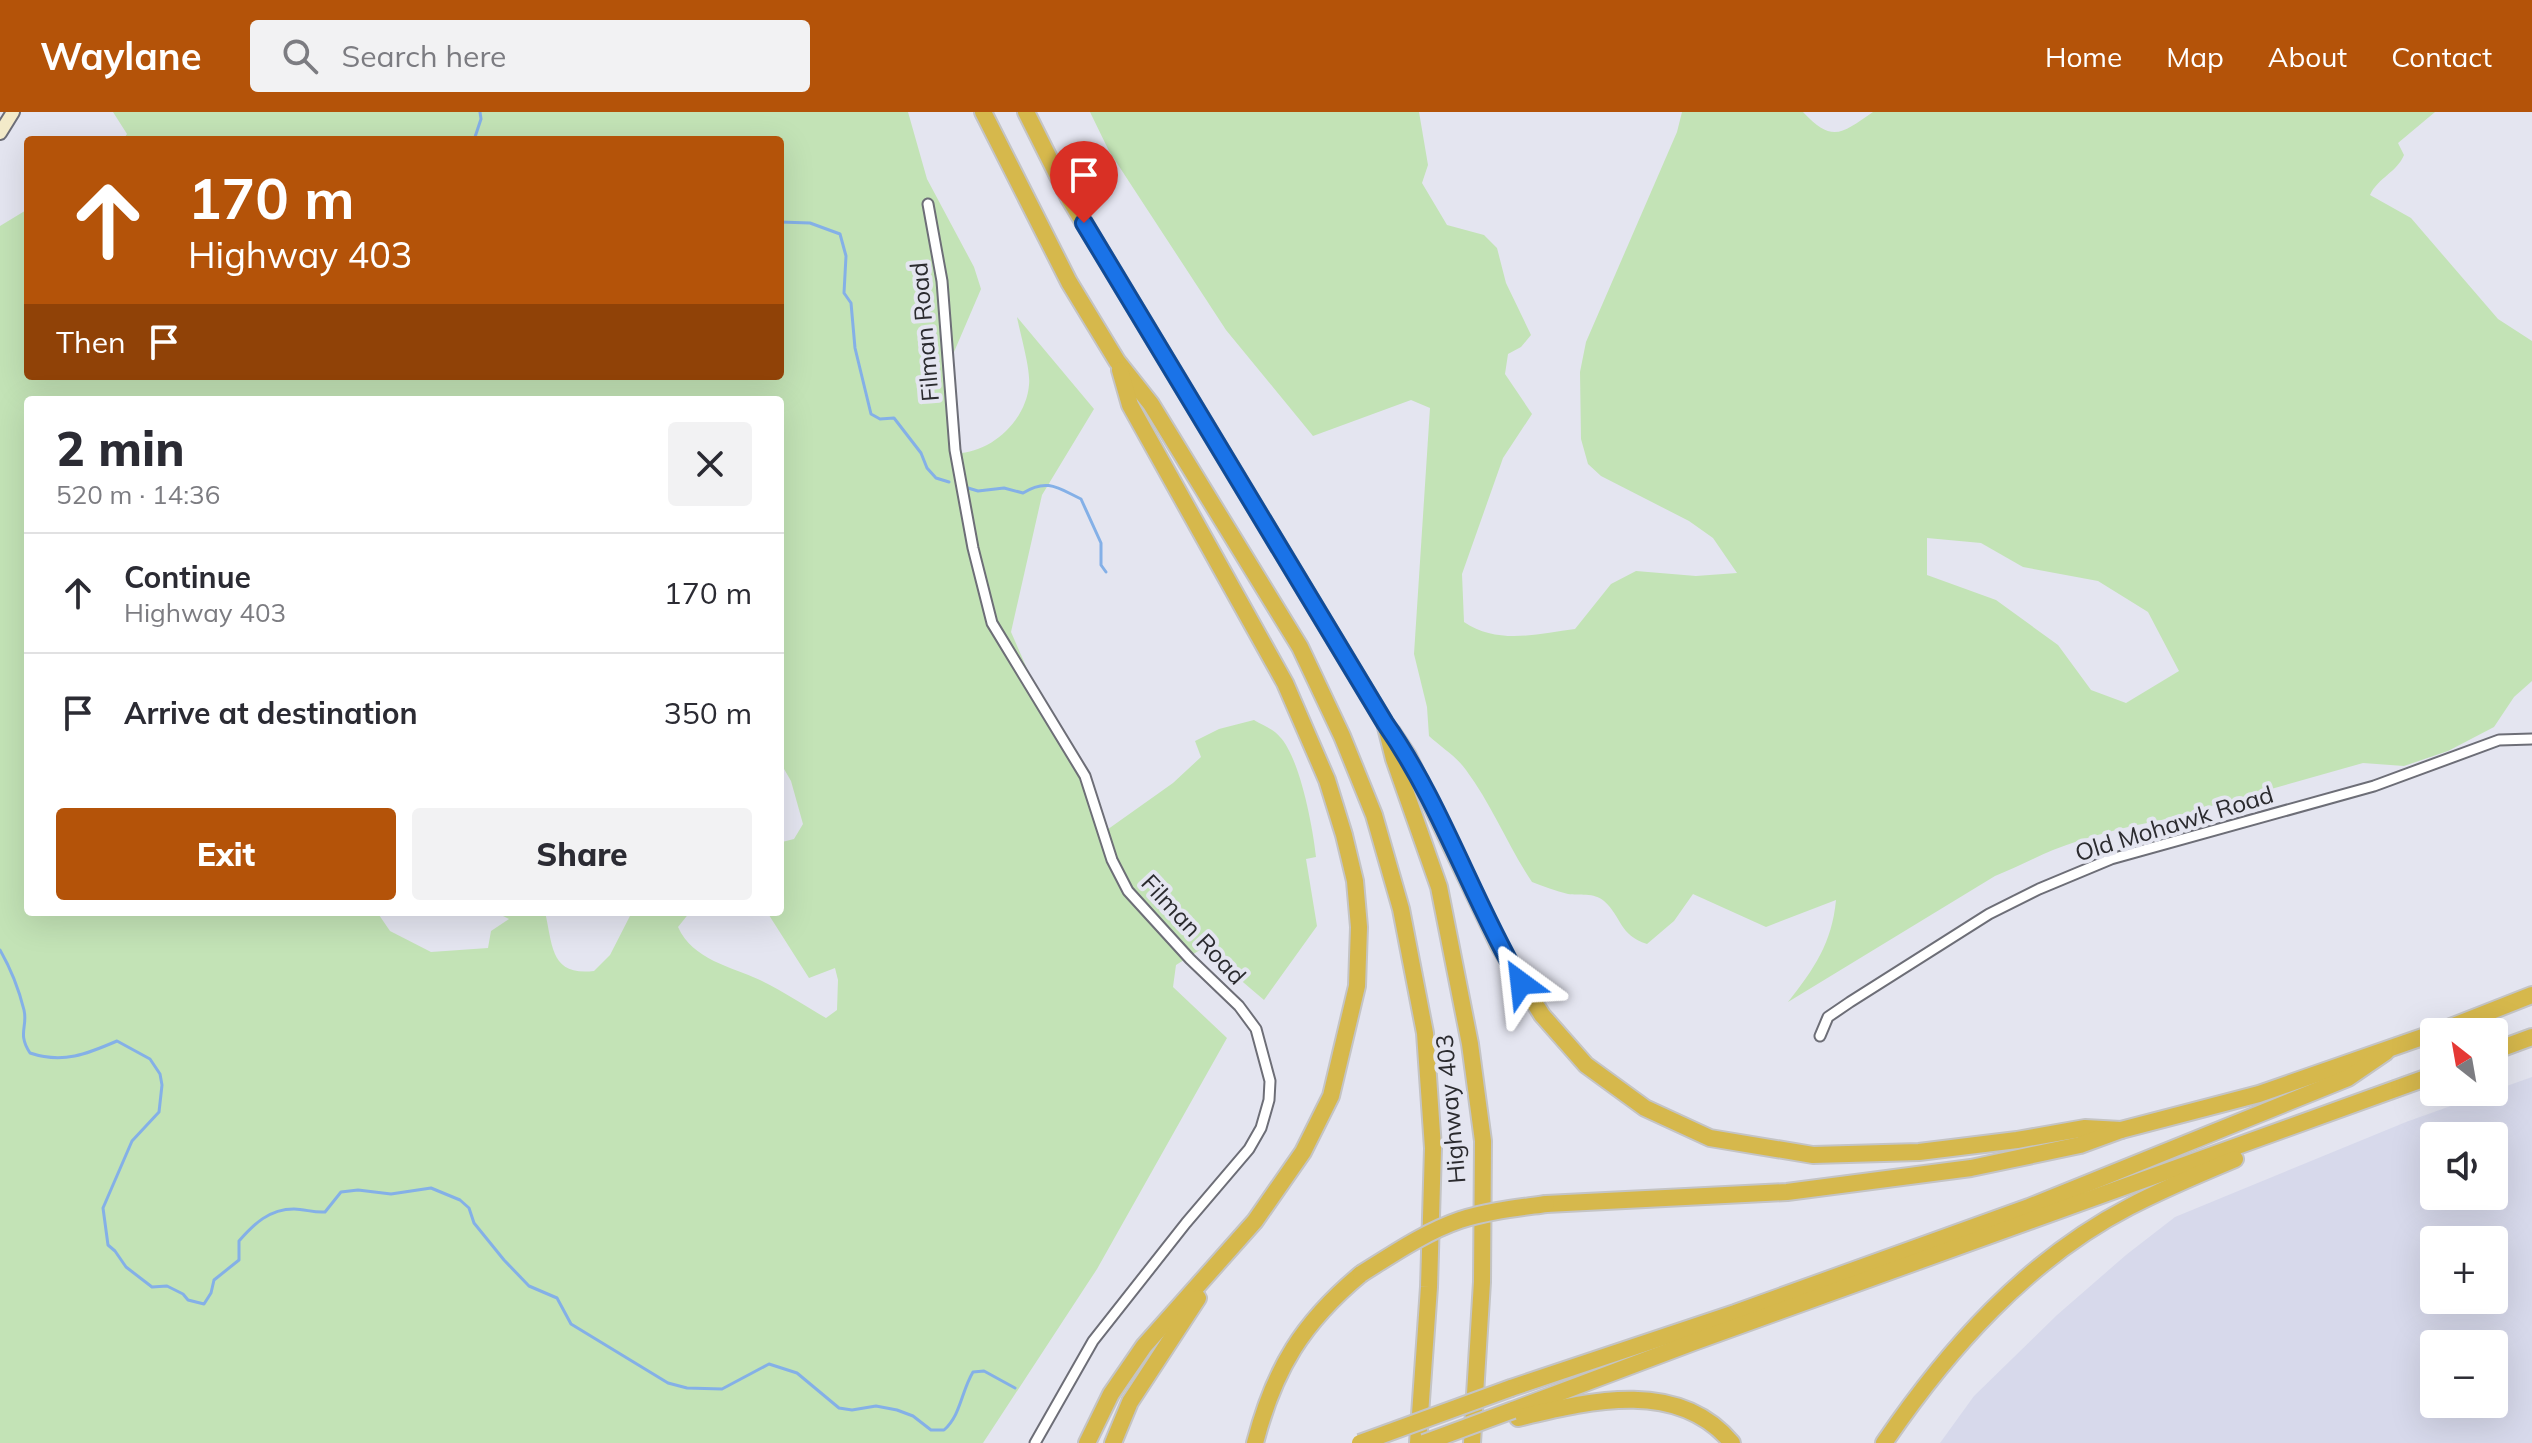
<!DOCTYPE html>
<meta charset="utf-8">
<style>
body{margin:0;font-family:Mulish,sans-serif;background:#f2f2f3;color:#2b2b33;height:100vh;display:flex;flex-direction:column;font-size:30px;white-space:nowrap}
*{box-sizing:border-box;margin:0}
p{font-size:26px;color:#7c7c81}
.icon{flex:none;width:44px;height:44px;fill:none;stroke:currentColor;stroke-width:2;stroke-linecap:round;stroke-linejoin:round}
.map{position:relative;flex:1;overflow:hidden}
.sheet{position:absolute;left:24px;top:284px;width:760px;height:520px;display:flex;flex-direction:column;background:#fff;border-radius:8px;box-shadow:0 8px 32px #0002}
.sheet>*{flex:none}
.banner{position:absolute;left:24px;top:24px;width:760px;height:244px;border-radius:8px;box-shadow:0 8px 32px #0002;background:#b45309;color:#fff;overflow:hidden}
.needle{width:52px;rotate:329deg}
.controls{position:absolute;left:2420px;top:906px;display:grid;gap:16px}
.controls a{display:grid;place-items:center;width:88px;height:88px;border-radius:8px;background:#fff;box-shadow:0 8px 32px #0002;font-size:40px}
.pin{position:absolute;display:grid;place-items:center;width:68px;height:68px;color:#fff;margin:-82px -34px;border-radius:50% 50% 50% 0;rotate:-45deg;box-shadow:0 0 8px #0007}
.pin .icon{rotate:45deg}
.me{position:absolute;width:88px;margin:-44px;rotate:330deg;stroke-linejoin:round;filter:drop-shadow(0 0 6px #0008)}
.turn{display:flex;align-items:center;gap:28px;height:168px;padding:0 32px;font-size:36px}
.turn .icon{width:104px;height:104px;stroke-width:2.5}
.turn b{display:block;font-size:56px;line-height:68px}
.then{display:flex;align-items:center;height:76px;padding:0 32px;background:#0003;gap:16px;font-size:30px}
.round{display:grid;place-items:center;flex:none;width:84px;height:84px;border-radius:8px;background:#f2f2f3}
.head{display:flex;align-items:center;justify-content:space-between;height:136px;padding:0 32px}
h1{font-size:48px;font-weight:800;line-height:60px}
.action{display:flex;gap:16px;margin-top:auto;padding:16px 32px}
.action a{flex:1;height:92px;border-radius:8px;background:#b45309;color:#fff;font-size:32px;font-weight:800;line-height:92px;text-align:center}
.action a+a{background:#f2f2f3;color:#2b2b33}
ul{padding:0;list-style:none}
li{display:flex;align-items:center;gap:24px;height:120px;padding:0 32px;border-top:2px solid #e1e1e2}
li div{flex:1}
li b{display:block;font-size:30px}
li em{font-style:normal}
header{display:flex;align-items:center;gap:48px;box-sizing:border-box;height:112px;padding:0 40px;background:#b45309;color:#fff}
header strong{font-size:38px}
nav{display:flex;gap:44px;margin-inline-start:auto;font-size:28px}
.search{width:560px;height:72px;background:#f2f2f3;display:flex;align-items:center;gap:20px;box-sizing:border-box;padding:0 28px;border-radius:8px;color:#7c7c81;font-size:30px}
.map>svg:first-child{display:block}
.built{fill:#d7d9eb;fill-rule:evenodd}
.green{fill:#c3e3b6;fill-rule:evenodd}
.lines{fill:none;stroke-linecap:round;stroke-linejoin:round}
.stream{stroke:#84b0e7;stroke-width:3}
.street-casing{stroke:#6d6e77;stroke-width:13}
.secondary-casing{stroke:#6d6e77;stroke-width:16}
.highway-casing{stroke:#c4c4c5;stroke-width:20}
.street{stroke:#fff;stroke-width:9}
.secondary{stroke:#f3eac9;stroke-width:12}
.highway{stroke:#d6b84c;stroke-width:16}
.highway-bridge-casing{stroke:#c4c4c5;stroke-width:20;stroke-linecap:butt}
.highway-bridge{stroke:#d6b84c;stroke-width:16}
.route-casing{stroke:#114b97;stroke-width:20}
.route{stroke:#1a73e8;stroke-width:14}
.labels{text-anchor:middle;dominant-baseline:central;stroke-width:8;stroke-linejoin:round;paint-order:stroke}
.street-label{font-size:24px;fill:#2b2b2f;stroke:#e4e5f0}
</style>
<header>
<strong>Waylane</strong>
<div class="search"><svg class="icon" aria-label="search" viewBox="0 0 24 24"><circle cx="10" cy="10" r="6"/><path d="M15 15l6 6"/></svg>Search here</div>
<nav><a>Home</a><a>Map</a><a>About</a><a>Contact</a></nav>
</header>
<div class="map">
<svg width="2532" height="1331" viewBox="0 0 2532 1331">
<rect width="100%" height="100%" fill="#e4e5f0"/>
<path class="built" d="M2532,965V1331H1940L1974,1284L2057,1203L2126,1143L2175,1105L2406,1010ZM2435,1024H2494V1084H2434ZM2434,1128H2494V1188H2434ZM2434,1232H2494V1292H2434Z"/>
<g class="green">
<path d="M113,0H908L927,67L974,155L981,177L948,254L952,341C988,344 1026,310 1029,273C1031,258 1020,221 1017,205L1094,297L1042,383L1011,520L1049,607L1089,664L1104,720L1173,671L1201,645L1195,629L1219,617L1254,608C1262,613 1274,617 1280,625C1300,646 1313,716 1316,745L1306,747L1317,814L1264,888L1203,836L1176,853L1173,875L1227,926L1097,1157L983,1331H0V114L28,97V264H780V28H123L127,22ZM28,288H780V650L791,669L803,712L794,727L782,730L780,728V800H767L809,866L835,856L838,868L837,898L826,906C805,894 783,879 760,868C730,854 693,848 678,815L690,800H632L610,843L594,859C550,864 553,834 545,800H495L509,807L491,819L488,836L431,840L390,819L377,800H28Z"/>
<path d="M1090,0H1419L1428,53L1422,71L1447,113L1484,123L1497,136L1506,171L1531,223L1521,235L1508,242L1505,262L1532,302L1503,346L1462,462L1464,510C1498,533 1537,522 1575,517L1611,472L1636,459L1696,464L1737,461L1713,426L1689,409L1601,364L1588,352L1581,327L1580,260L1586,230L1677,20L1682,0H1803C1833,32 1842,21 1873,0H2435L2398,31L2404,43C2397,60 2378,66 2370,83L2411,106L2498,207L2532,229V569L2514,585L2494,615L2448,639L2404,654L2363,651L2158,709C2122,715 2087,725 2053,738C2034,746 2015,756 1995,764L1788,890C1814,857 1832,831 1836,788L1766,815L1693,782L1674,809L1647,832C1619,823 1622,805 1604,789C1594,780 1579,784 1568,782C1556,779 1543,774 1532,770C1508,734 1492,693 1466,658C1457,645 1441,635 1429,624L1427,595L1414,542L1430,296L1411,288L1313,324L1226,218L1109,39ZM1927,426L1981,431L2023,455L2098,469L2148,500L2179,559L2126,591L2091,578L2058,533L1996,488L1927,463Z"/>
</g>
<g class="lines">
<g class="stream">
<path d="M474,28L481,7L480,0"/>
<path d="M780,110L810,111L840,122L846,144L844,181L851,191L855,236L871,302L880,307L894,306L921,341L927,356L936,366L949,370"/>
<path d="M968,376L978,379L1004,376L1023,381C1047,366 1058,376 1081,387L1101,431V453L1106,460"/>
<path d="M0,838C11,857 19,878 24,898C28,915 17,921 30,941C63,952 87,942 117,929L150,947L160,962L162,973L159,1000L132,1029L103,1096L108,1133L115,1139L126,1155L152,1175L167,1174L183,1182L188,1188L204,1192L211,1181L214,1168L239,1148V1129C254,1112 269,1097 294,1097C305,1097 314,1101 325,1100L341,1080L358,1078L391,1082L431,1076L460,1088L469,1096L474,1111L504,1148L529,1174L557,1186L571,1212L668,1271L687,1276L722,1277L769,1252L797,1261L839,1296L852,1298L876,1294L897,1298L913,1304L931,1318H944C961,1303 961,1280 973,1260L984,1259L1015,1276"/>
</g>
<g class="street-casing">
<g id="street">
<path d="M928,92L942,169L955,338L973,436L992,511L1085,664L1112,748L1128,779L1190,847L1239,894L1256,917L1270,969L1269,988L1261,1016L1249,1037L1186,1111L1093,1229L1035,1331"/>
<path d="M1820,924L1828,905L1850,890L1989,802L2039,777L2111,747L2374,674L2499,628L2532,627"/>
</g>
</g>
<g class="secondary-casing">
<path id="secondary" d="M0,21L13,0"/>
</g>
<g class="highway-casing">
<g id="highway">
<path d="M983,0L1069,170L1117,249L1151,292L1300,535L1342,624L1374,703L1401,797L1425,921L1433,1036L1429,1175L1418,1331"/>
<path d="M1026,0L1069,86L1385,611L1394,647L1439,775L1470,932L1483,1029L1482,1170L1472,1331"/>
<path d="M1392,620L1408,644L1498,832L1542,903L1586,953L1645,996L1710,1026L1813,1043L1919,1040L2017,1028L2085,1016L2121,1018"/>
<path d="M2438,920L2532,883"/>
<path d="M2494,939L2532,925"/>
<path d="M1546,1092L1787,1080L1971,1056L2080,1033L2121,1018L2259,982L2434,921"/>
<path d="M1511,1276L1735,1201L2029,1095L2348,966L2386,940"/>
<path d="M1513,1298L1694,1230L2434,963"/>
<path d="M1518,1306C1589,1289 1678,1266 1732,1331"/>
<path d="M1087,1331L1111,1282L1144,1234L1255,1109L1303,1040L1331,984L1357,874L1359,815L1355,769L1344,723L1327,668L1285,571L1130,293L1120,258"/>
<path d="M1113,1331L1130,1290L1198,1186"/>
<path d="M1255,1331C1274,1257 1303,1210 1361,1162"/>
<path d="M1884,1331C1948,1237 2027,1148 2129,1095C2163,1077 2199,1062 2235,1047"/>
</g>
</g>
<use href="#street" class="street"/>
<use href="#secondary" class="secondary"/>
<use href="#highway" class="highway"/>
<g class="highway-bridge-casing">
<g id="highway-bridge">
<path d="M1361,1162C1393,1142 1425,1120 1460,1108C1488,1099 1517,1096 1546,1092"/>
<path d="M1360,1331L1511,1276"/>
<path d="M1424,1331L1513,1298"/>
</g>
</g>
<use href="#highway-bridge" class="highway-bridge"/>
</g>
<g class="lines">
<g class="route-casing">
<path id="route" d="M1084,111L1385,611C1441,691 1472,787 1521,871"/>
</g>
<use href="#route" class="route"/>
</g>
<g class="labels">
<g class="street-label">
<text transform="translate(924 220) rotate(-95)">Filman Road</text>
<text transform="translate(2174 711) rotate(-17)">Old Mohawk Road</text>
<text transform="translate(1194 817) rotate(47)">Filman Road</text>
<text transform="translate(1450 997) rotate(-95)">Highway 403</text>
</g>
</g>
</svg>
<div class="controls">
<a><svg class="needle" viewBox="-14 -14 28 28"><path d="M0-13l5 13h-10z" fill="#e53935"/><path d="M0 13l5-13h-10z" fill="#7c7c81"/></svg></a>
<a><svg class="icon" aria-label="sound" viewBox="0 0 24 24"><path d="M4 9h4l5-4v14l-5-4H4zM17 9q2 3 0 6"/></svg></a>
<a>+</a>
<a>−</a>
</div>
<div class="pin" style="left:1084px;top:111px;background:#d93025"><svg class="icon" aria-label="arrive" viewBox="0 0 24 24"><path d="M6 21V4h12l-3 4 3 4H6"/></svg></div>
<svg class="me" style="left:1521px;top:871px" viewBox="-20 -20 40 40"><path d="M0-17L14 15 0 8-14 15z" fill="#1a73e8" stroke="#fff" stroke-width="4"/></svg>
<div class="banner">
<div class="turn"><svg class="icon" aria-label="ahead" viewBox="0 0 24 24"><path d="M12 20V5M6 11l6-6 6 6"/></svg><div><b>170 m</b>Highway 403</div></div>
<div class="then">Then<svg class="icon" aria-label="arrive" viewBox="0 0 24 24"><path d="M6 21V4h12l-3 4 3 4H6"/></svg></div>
</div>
<section class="sheet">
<div class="head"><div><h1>2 min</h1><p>520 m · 14:36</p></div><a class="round"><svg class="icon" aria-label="close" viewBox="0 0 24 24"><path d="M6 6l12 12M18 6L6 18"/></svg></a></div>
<ul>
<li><svg class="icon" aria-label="ahead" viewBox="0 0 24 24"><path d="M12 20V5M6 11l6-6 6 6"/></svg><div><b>Continue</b><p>Highway 403</p></div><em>170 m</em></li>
<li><svg class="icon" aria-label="arrive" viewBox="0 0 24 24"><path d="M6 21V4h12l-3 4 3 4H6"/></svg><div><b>Arrive at destination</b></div><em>350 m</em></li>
</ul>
<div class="action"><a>Exit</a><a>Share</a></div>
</section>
</div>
